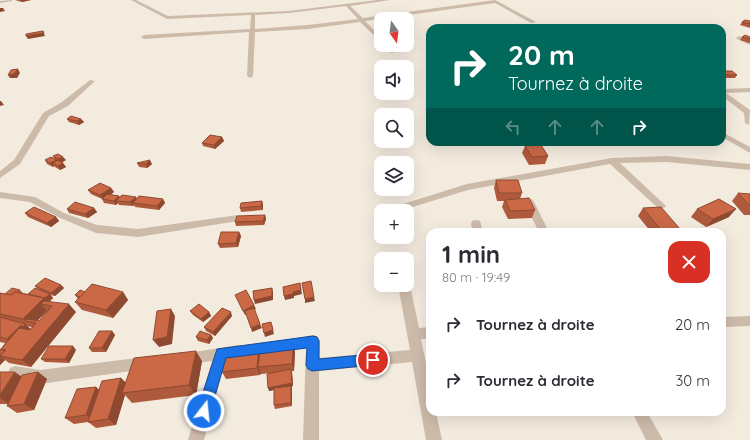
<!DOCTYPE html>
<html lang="fr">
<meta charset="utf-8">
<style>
body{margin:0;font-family:Quicksand,sans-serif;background:#f2f2f3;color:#2b2b33;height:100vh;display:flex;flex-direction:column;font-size:15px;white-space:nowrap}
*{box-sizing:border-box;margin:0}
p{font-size:13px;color:#7c7c81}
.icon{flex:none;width:22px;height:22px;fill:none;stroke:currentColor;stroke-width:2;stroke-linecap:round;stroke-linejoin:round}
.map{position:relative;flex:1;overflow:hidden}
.panel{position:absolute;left:426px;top:228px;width:300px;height:188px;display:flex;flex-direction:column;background:#fff;border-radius:12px;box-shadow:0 4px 16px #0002}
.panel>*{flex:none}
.guide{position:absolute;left:426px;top:24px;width:300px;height:122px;border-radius:12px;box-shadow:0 4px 16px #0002;background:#00695c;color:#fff;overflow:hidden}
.needle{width:26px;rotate:166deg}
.fabs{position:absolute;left:374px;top:12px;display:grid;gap:8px}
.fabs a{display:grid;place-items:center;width:40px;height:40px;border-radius:8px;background:#fff;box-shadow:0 4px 16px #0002;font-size:20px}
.pin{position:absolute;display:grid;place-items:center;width:34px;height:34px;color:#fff;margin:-17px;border:2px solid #fff;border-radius:50%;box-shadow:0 1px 4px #0007}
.me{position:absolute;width:44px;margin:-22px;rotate:16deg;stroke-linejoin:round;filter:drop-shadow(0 0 3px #0008)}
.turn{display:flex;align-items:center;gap:14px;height:84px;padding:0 16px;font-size:18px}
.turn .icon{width:52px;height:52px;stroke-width:2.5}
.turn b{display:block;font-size:28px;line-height:34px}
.lanes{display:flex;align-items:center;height:38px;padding:0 16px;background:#0003;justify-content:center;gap:20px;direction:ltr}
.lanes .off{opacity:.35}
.round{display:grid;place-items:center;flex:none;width:42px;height:42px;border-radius:12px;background:#f2f2f3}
.summary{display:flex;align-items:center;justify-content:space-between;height:68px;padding:0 16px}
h1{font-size:24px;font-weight:700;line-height:30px}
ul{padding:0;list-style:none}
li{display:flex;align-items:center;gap:12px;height:56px;padding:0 16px}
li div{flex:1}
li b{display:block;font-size:15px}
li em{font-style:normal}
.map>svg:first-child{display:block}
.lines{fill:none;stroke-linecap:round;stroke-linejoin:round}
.minor{fill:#cdbbaa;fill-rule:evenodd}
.wall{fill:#af5a3c;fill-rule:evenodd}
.shaded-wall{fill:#8e4a31}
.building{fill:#cb6946;stroke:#8e4a31}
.route{fill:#1a73e8;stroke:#114b97}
</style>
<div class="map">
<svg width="750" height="440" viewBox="0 0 750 440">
<rect width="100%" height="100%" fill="#f4ebdf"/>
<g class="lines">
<g class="minor">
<path d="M12,0V1L0,3V1Z"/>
<path d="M131,0H136L168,16L289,11L377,0H390L350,6L363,18L495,0L536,22L531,23L495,3L365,21L381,37V42L360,22L308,29L255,32L253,76L250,78L247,76L249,32L144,39L141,37L144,35L250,29L251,15L167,19ZM346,6L358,19L308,25L255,29V15L289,13Z"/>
<path d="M739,36L750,41V45L737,39L736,38Z"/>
<path d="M383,45H389L396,52L391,53Z"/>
<path d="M90,80L95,81L68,106L49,116L20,164L0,178V171L14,160L43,113L62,102Z"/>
<path d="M750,88V92L726,93L750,110L749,125L745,123L744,113L722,96V89Z"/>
<path d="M722,132L750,147V153L722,137Z"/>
<path d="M667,156L750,164V170L667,162L620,163L664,204L666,206L664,208H658L610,164L468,190L406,209L401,206L403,204L467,184L612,158Z"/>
<path d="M0,192L35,197L64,213L97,225L138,229L238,215L243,218L238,221L138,237L96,233L58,217L30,202L0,198Z"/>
<path d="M528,197L533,200L549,232H539L523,200Z"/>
<path d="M476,220L480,221L483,232H473L471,224L472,221Z"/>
<path d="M407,281L410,285L419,328L430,327V339H421L430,383V412H436L442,440H426L412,362L319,371V440H303L306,348L280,352L275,350L273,346L275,342L313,335L318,337L320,341L319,358L410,350L398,285H407Z"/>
<path d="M750,316V326L722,327V317Z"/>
<path d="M238,345L243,347L245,351L243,355L226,359L204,440H188L212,361L187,364L182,362L180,358L182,354Z"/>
<path d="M145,357L150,358L152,363L150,368L145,369L40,384L10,378L8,373L10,368L15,366L40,370Z"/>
<path d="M632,412H647L663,440H646Z"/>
</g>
</g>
<g class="wall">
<path d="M15,0H31L22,2Z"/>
<path d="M750,21V28L740,25L742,22Z"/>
<path d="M742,37H750V42L749,43L740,40Z"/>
<path d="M722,71L737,75L735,78H725L722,76Z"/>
<path d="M67,119H81L84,122L79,125L69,122Z"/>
<path d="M222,137L224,141L215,149L203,146L202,143Z"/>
<path d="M525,146L548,156L545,164L529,165L522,153Z"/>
<path d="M53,156L66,160L62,162L63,163L66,167L60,170L55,167L54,166L53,167L47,164L45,160L54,158Z"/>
<path d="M137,163L152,164L147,168L139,167Z"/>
<path d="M496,180L522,193L520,199L535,210L532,218L508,219L502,207L504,201H497L494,188Z"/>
<path d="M111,188L114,192L110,195L119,196L120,197L163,199L165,203L159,210L135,207L134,205L133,206L119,205L118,203L116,205L104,203L102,199L91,194L88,190Z"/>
<path d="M738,193L750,194V215H744L732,201Z"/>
<path d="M262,201L263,205V210L241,212L240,208Z"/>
<path d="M94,208L97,212L88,218L69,213L67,209Z"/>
<path d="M643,208L680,229L678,232H651L638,216Z"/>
<path d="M697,209L729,217L706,227L691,217Z"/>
<path d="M25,213L56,217L59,221L51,227L28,217Z"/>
<path d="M265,215L266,219L264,225L236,226L235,222Z"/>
<path d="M239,232L241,236L238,247L220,248L218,244Z"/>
<path d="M61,285L64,288L55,296L51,295L53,298L49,302L76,312L31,367L9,363L5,360L0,365V349L2,350L1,349L5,343L0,342V293L5,294L20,290L23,293L28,294L39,290L35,286ZM47,311H48L39,321H37ZM27,326L31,327L32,328L31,329Z"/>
<path d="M85,292H123L128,300L113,318L82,310L75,302L78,299L75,295Z"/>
<path d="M190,311L209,312L211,316L203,322L193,315Z"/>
<path d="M232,316L215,336L206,331L204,327Z"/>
<path d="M112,331L115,335L106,352H92L89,348Z"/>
<path d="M211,335L213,338L209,344L198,341L196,337Z"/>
<path d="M260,349L295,351L294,371H292L293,386H292V406L275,409L274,405V390L269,391L272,373L261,374V373L260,375L226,379L222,372Z"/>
<path d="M76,350L69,363L45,362L41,359Z"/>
<path d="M202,361L196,395L132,403L125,395L116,425L96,428L88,422L74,424L65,418L96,387L99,390L121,378L126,383Z"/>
<path d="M0,372L21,377L38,372L47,379L34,410L17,413L7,406L8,404H0Z"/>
</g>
<g class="shaded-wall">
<path d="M20,0H31L22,2Z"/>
<path d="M0,8H3L5,11L0,12Z"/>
<path d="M43,31L45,36L28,39L26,36Z"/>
<path d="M18,69L20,73L17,78H10L8,75Z"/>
<path d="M0,101H1L4,105L0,106Z"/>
<path d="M81,119L84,122L79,125L77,121Z"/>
<path d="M222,137L224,141L215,149L214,145Z"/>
<path d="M63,157L66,160L61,163L58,159Z"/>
<path d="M57,160L59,164L53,163L54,166L53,167L50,163Z"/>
<path d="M150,160L152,164L147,168L146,164Z"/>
<path d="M63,163L66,167L60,170L58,166Z"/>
<path d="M111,188L114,192L103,199L100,195Z"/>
<path d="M119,196L121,200L116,201L118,203L116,205L114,201Z"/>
<path d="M136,197L138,201L133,203L134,205L133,206L130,202Z"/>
<path d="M163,199L165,203L159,210L157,206Z"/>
<path d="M262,201L263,205V210L261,206Z"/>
<path d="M94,208L97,212L88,218L85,214Z"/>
<path d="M736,209L729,217L706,227L713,219Z"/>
<path d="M265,215L266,219L264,225L263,221Z"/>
<path d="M56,217L59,221L51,227L47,223Z"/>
<path d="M239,232L241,236L238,247L236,243Z"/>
<path d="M300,283L302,294L294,296V298L285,300L284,296L293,292Z"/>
<path d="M61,285L64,288L55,296L51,293Z"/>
<path d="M272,288L273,292V300L255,304L254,300Z"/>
<path d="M123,292L128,300L113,318L106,310Z"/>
<path d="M50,294L53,298L49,302L41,304L47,311L35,323L25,321L23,319L44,298Z"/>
<path d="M314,297L315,301L305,303V299Z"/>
<path d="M69,304L76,312L31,367L22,360Z"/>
<path d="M254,305L256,309L245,315L243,311Z"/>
<path d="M171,309L175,316L172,344L159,347L153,340Z"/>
<path d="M209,312L211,316L203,322L201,319Z"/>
<path d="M231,312L232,316L215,336L213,332Z"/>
<path d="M25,324L33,331L16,346L7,339L21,325Z"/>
<path d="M260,324L262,328L252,332L251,328Z"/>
<path d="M272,326L274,334L265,337L264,333Z"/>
<path d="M112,331L115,335L106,352L102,348Z"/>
<path d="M211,335L213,338L209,344L207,340Z"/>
<path d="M293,344L295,351L294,371L292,364Z"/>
<path d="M73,346L76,350L69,363L65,359Z"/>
<path d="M259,346L262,354L258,367L261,373L260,375L257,368Z"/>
<path d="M196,351L202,361L196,395L189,385Z"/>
<path d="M0,357L5,360L0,365Z"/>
<path d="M291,369L292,373L293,386H292V406L291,403V386L269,391L268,388Z"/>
<path d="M15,372L25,379L9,404L0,398V395Z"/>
<path d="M38,372L47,379L34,410L24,404Z"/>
<path d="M121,378L128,385L122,393L125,395L116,425L108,419Z"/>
<path d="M96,387L103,394L94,421L86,415Z"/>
</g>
<g class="building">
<path d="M745,20L750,21V24L742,22Z"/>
<path d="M43,31L44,33L26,36V34Z"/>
<path d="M745,35L750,37V39L742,37Z"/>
<path d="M18,69L14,74L8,75L11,70Z"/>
<path d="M722,71H732L737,75H727Z"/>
<path d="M71,116L81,119L77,121L67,119Z"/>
<path d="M210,135L222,137L214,145L202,143Z"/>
<path d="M541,145L548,156L532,157L525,146Z"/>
<path d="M58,154L63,157L58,159L53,156Z"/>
<path d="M51,157L57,160L50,163L45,160Z"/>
<path d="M58,160L63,163L58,166L53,163Z"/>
<path d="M150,160L146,164L137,163Z"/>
<path d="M496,180H518L522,193H499Z"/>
<path d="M100,183L111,188L100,195L88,190Z"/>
<path d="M738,193L750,194V206Z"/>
<path d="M107,194L119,196L114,201L102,199Z"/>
<path d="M122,195L136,197L130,202L116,201Z"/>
<path d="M139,196L163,199L157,206L133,203Z"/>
<path d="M529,198L535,210L510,211L505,200Z"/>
<path d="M719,199L736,209L713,219L697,209Z"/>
<path d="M262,201L261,206L240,208L241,203Z"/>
<path d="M75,202L94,208L85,214L67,209Z"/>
<path d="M34,207L56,217L47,223L25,213Z"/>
<path d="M661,207L680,229L661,230L643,208Z"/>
<path d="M265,215L263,221L235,222L237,216Z"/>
<path d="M221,232H239L236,243L218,244Z"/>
<path d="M45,278L61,285L51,293L35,286Z"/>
<path d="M311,281L314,297L305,299L302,283Z"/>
<path d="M300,283L301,290L293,292V294L284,296L283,287Z"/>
<path d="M92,284L123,292L106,310L75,302Z"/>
<path d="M12,288L20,290L18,292H15L11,295L5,294Z"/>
<path d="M35,288L50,294L45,298L28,294Z"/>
<path d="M272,288V296L254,300L253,291Z"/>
<path d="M80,290L85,292L80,297L75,295Z"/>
<path d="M246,290L254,305L243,311L235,295Z"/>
<path d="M15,292L44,298L23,319L0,314V293L11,295Z"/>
<path d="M44,301L69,304L22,360L0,356L6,350L1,349L19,328L30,330L36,323L25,321L27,319L39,321L52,306L41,304Z"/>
<path d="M199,304L209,312L201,319L190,311Z"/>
<path d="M222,308L231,312L213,332L204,327Z"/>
<path d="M254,308L260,324L251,328L245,311Z"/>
<path d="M171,309L167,337L153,340L157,311Z"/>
<path d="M0,317L25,324L23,327L21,325L7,339L0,337Z"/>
<path d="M271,322L273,330L264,333L262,324Z"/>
<path d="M99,331H112L102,348H89Z"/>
<path d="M200,331L211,335L207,340L196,337Z"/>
<path d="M293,344L292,364L258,367L261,346Z"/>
<path d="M49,346H73L65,359H41Z"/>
<path d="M259,346L257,368L222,372L226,350Z"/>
<path d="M0,349L4,351L0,357Z"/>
<path d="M196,351L189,385L122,393L134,358Z"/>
<path d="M291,369L292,383L268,388L267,374Z"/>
<path d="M0,372H15L0,395Z"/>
<path d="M38,372L24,404L7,406L22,375Z"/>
<path d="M121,378L108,419L88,422L102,381Z"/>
<path d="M291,386V403L274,405V388Z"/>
<path d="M96,387L86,415L65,418L77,389Z"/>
</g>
<path class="route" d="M313,336L317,337L319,341V359L373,354L377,356L379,360L377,364L373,365L312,371L308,369L306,365L307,348L226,358L209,416L204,418L199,416L197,411L217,349Z"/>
</svg>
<div class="fabs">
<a><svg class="needle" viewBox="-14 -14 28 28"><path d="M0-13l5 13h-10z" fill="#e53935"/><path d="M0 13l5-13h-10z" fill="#7c7c81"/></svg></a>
<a><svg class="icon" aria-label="sound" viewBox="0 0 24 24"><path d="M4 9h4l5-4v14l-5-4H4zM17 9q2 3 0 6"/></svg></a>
<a><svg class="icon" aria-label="search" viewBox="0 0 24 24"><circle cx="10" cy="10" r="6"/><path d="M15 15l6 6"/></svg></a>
<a><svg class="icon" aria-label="layers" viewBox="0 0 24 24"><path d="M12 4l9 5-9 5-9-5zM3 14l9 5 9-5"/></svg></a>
<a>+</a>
<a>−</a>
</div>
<div class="pin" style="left:373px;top:360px;background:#d93025"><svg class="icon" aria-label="arrive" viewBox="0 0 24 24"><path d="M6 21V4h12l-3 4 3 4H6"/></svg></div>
<svg class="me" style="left:204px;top:411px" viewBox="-20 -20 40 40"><circle r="17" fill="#1a73e8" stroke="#fff" stroke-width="3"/><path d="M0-11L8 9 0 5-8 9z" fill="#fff"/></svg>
<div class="guide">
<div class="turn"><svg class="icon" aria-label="right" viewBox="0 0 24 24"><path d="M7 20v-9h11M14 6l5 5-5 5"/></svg><div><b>20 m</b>Tournez à droite</div></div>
<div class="lanes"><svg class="icon off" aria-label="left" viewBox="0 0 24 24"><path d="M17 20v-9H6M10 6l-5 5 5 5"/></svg><svg class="icon off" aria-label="ahead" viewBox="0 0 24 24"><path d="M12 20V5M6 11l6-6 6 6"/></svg><svg class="icon off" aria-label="ahead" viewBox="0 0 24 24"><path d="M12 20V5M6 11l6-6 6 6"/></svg><svg class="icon" aria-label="right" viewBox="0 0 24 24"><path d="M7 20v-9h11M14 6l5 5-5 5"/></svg></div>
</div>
<section class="panel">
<div class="summary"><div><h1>1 min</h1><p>80 m · 19:49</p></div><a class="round" style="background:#d93025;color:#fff"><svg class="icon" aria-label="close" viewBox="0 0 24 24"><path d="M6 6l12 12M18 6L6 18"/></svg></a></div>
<ul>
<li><svg class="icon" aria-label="right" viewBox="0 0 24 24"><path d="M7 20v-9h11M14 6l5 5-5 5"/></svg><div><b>Tournez à droite</b></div><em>20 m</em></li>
<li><svg class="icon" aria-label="right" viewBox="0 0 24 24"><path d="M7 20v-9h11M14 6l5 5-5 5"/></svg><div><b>Tournez à droite</b></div><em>30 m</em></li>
</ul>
</section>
</div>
